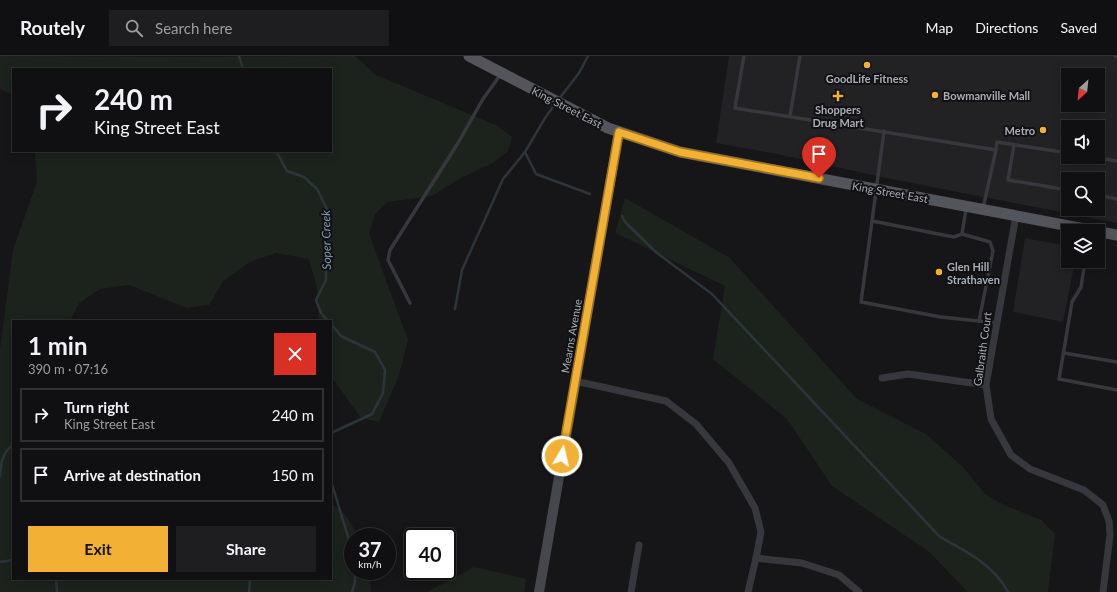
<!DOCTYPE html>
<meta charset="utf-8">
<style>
body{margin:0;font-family:Lato,sans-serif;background:#1e1e20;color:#f1f3f6;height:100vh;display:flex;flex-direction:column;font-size:15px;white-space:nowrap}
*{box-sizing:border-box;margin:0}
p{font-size:13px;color:#9c9d9f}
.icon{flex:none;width:22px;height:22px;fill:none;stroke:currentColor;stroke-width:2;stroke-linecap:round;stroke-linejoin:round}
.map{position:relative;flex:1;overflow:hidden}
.side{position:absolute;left:12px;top:264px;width:320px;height:260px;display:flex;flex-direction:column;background:#101012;border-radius:0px;box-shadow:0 2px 10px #0003,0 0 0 1px #303032}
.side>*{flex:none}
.top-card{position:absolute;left:12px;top:12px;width:320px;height:84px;border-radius:0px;box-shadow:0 2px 10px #0003,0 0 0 1px #303032;background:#101012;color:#f1f3f6;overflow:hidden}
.needle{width:26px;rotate:207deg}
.tools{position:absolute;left:1061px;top:12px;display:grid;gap:8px}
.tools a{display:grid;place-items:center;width:44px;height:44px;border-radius:0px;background:#101012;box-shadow:0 2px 10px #0003,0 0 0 1px #303032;font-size:20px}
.speed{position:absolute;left:344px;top:472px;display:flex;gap:8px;font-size:20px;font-weight:700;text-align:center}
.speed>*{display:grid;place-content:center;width:52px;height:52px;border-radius:50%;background:#101012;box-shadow:0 2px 10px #0003,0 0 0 1px #303032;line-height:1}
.speed small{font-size:10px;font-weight:400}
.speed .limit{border:2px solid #111;border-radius:6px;background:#fff;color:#111}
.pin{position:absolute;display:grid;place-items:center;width:34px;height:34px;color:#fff;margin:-41px -17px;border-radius:50% 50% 50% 0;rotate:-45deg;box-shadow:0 0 4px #0007}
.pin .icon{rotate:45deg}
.me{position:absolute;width:44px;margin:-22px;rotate:9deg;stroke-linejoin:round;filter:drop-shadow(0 0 3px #0008)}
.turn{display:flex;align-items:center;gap:14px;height:84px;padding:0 16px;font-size:18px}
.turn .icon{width:52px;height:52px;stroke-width:2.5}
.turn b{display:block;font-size:28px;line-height:34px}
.round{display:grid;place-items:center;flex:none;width:42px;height:42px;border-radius:0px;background:#1e1e20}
.overview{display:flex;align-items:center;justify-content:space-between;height:68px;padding:0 16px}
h1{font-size:24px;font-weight:700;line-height:30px}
.button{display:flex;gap:8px;margin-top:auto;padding:8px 16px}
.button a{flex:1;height:46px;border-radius:0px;background:#f2b134;color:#111;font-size:16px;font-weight:700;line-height:46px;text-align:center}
.button a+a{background:#1e1e20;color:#f1f3f6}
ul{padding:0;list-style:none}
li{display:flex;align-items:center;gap:12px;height:54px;margin:0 8px 6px;padding:0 8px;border:2px solid #303032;border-radius:0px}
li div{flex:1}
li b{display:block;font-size:15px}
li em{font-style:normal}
header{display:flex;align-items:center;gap:24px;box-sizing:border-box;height:56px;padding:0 20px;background:#101012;border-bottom:1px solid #303032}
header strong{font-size:19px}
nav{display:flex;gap:22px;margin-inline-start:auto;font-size:14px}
.search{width:280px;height:36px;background:#1e1e20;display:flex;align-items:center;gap:10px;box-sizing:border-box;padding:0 14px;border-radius:0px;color:#9c9d9f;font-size:15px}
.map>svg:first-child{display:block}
.built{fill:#222225;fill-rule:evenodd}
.green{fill:#1c231d}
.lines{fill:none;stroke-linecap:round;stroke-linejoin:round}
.stream{stroke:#2c353c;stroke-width:2.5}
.lane{stroke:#37383d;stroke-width:3.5}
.street{stroke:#37383d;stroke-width:7}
.secondary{stroke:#45474d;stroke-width:10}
.primary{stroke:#53555c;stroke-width:11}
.route-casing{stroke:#9d7322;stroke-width:10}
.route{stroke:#f2b134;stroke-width:7}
.poi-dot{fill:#f2b134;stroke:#111113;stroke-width:1.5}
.labels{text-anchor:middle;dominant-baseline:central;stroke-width:4;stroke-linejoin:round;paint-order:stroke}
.poi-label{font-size:11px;font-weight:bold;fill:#a8adb8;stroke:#111113}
.street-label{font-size:11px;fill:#a8adb8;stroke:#111113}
.water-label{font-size:12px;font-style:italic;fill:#7f9bb3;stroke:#111113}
</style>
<header>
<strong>Routely</strong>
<div class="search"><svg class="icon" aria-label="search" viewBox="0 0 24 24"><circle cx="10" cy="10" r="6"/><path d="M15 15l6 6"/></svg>Search here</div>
<nav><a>Map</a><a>Directions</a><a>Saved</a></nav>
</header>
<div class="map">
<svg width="1117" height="536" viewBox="0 0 1117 536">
<rect width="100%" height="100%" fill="#161618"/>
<g class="built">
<path d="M729,0H1117V167L886,122L777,98L716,87ZM1068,19H1098V49H1068ZM1068,71H1098V101H1068ZM1068,123H1098V153H1068Z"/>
<path d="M1025,182L1068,190V205H1075L1063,266L1013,256Z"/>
</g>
<g class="green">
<path d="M0,0L191,1L355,0L376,19L498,70L512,81L508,95L493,107L459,123L432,140L387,146L375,158L369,178L408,284L399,319L379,366L361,362L333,323L331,315V265H319L317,232L309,203L276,197L250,206L223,225L209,249L187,252L129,229L100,233L79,247L70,265H13V523H331V448C343,453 353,469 358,481H353V515H370L371,536H0V294L13,194L37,125L35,95H331V13H13V39L0,33Z"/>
<path d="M625,142L730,202L857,343L926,378L963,411L985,438L1004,449L1041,464L1055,478L1048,536H968L928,495L832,430L787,363L713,303L725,230L615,177Z"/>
<path d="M474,511L526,523L524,536H427Z"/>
</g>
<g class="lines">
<g class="stream">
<path d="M239,0L243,13"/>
<path d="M559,43L579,17L588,0"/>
<path d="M276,95L287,115L304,121L317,133L327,153L326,224L316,244L321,257L328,265"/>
<path d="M525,96L536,118L590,138"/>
<path d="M622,160L625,166L657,197L712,238L940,481C966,495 994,509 1008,536"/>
<path d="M455,253L462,214L503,123L525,96L545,62L555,48"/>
<path d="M331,268L341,280L375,296L385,314L383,337L372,358L331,377"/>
<path d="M0,420C1,407 2,397 13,389"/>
<path d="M331,425L353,497"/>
<path d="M0,506L13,504"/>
<path d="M56,523L57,536"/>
<path d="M249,536L250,523"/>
<path d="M352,536L355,526V515"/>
</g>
<g class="lane">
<path d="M744,0L735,52L996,94L997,86L1068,97"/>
<path d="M1115,0H1117"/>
<path d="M790,60L800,0"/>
<path d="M884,75L872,165L954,181L962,178L990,186L993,195L979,265"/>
<path d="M1014,89L1008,124L1068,134"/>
<path d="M1093,101L1117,105"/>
<path d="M1098,139L1117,143"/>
<path d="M983,152L996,94"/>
<path d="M872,165L861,246L941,261L997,267"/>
<path d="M962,178L966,153"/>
<path d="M1085,205L1081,231L1072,246L1059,323L1117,334"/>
<path d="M410,247L388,204L390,194L458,87L483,43L501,18"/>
<path d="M1064,297L1117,306"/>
</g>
<g class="street">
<path d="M1016,159L986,329L991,363L1011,399L1030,413L1084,434L1103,449L1109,465L1110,479L1103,536"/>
<path d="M882,322L908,318L986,329"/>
<path d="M575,325L666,345L696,368L729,407L755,452L761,476L756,502L748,536"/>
<path d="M756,502L802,507L839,519L859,536"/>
<path d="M631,536L639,489"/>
</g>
<path class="secondary" d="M539,536L619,76"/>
<path class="primary" d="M469,0L608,72L680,96L1117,179"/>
</g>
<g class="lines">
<g class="route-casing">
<path id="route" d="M562,400L619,76L680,96L819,122"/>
</g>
<use href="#route" class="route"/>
</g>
<g class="poi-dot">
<circle cx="867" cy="9" r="4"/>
<circle cx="935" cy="39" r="4"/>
<path d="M836 34h4v4h4v4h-4v4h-4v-4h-4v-4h4z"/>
<circle cx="1043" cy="74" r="4"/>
<circle cx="939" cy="216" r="4"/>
</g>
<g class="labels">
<g class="poi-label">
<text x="867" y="22">GoodLife Fitness</text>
<text x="943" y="39" text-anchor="start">Bowmanville Mall</text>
<text x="838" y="53">Shoppers<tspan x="838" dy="13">Drug Mart</tspan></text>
<text x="1035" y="74" text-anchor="end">Metro</text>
<text x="947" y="210" text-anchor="start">Glen Hill<tspan x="947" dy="13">Strathaven</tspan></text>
</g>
<g class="street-label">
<text transform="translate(567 51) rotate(27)">King Street East</text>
<text transform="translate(890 136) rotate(10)">King Street East</text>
<text transform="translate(571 280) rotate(-80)">Mearns Avenue</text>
<text transform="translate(982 293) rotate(-82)">Galbraith Court</text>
</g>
<g class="water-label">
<text transform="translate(326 184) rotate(-91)">Soper Creek</text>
</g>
</g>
</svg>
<div class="tools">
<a><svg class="needle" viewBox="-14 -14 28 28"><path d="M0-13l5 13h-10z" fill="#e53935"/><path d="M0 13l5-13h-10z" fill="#9c9d9f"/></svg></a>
<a><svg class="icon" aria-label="sound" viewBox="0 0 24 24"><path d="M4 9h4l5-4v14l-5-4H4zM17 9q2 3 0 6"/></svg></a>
<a><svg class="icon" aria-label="search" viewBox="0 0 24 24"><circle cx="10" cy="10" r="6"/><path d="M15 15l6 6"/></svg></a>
<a><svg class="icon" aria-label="layers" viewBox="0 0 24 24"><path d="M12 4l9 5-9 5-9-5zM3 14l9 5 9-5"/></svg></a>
</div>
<div class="speed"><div>37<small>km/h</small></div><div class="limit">40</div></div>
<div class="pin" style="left:819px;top:122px;background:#d93025"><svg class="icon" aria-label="arrive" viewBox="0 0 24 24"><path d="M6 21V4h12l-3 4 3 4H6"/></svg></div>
<svg class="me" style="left:562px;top:400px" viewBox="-20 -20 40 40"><circle r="17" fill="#f2b134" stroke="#fff" stroke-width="3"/><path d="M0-11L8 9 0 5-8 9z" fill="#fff"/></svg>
<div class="top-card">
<div class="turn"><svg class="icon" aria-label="right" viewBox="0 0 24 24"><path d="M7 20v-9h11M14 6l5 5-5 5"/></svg><div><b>240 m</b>King Street East</div></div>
</div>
<section class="side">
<div class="overview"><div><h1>1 min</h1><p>390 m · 07:16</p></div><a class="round" style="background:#d93025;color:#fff"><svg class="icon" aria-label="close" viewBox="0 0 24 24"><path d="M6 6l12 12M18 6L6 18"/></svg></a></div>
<ul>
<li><svg class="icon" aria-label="right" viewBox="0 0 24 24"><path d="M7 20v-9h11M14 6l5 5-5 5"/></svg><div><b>Turn right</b><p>King Street East</p></div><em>240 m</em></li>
<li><svg class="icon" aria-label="arrive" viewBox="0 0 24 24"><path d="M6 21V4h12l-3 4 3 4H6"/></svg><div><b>Arrive at destination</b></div><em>150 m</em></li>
</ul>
<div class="button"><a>Exit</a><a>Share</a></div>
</section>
</div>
